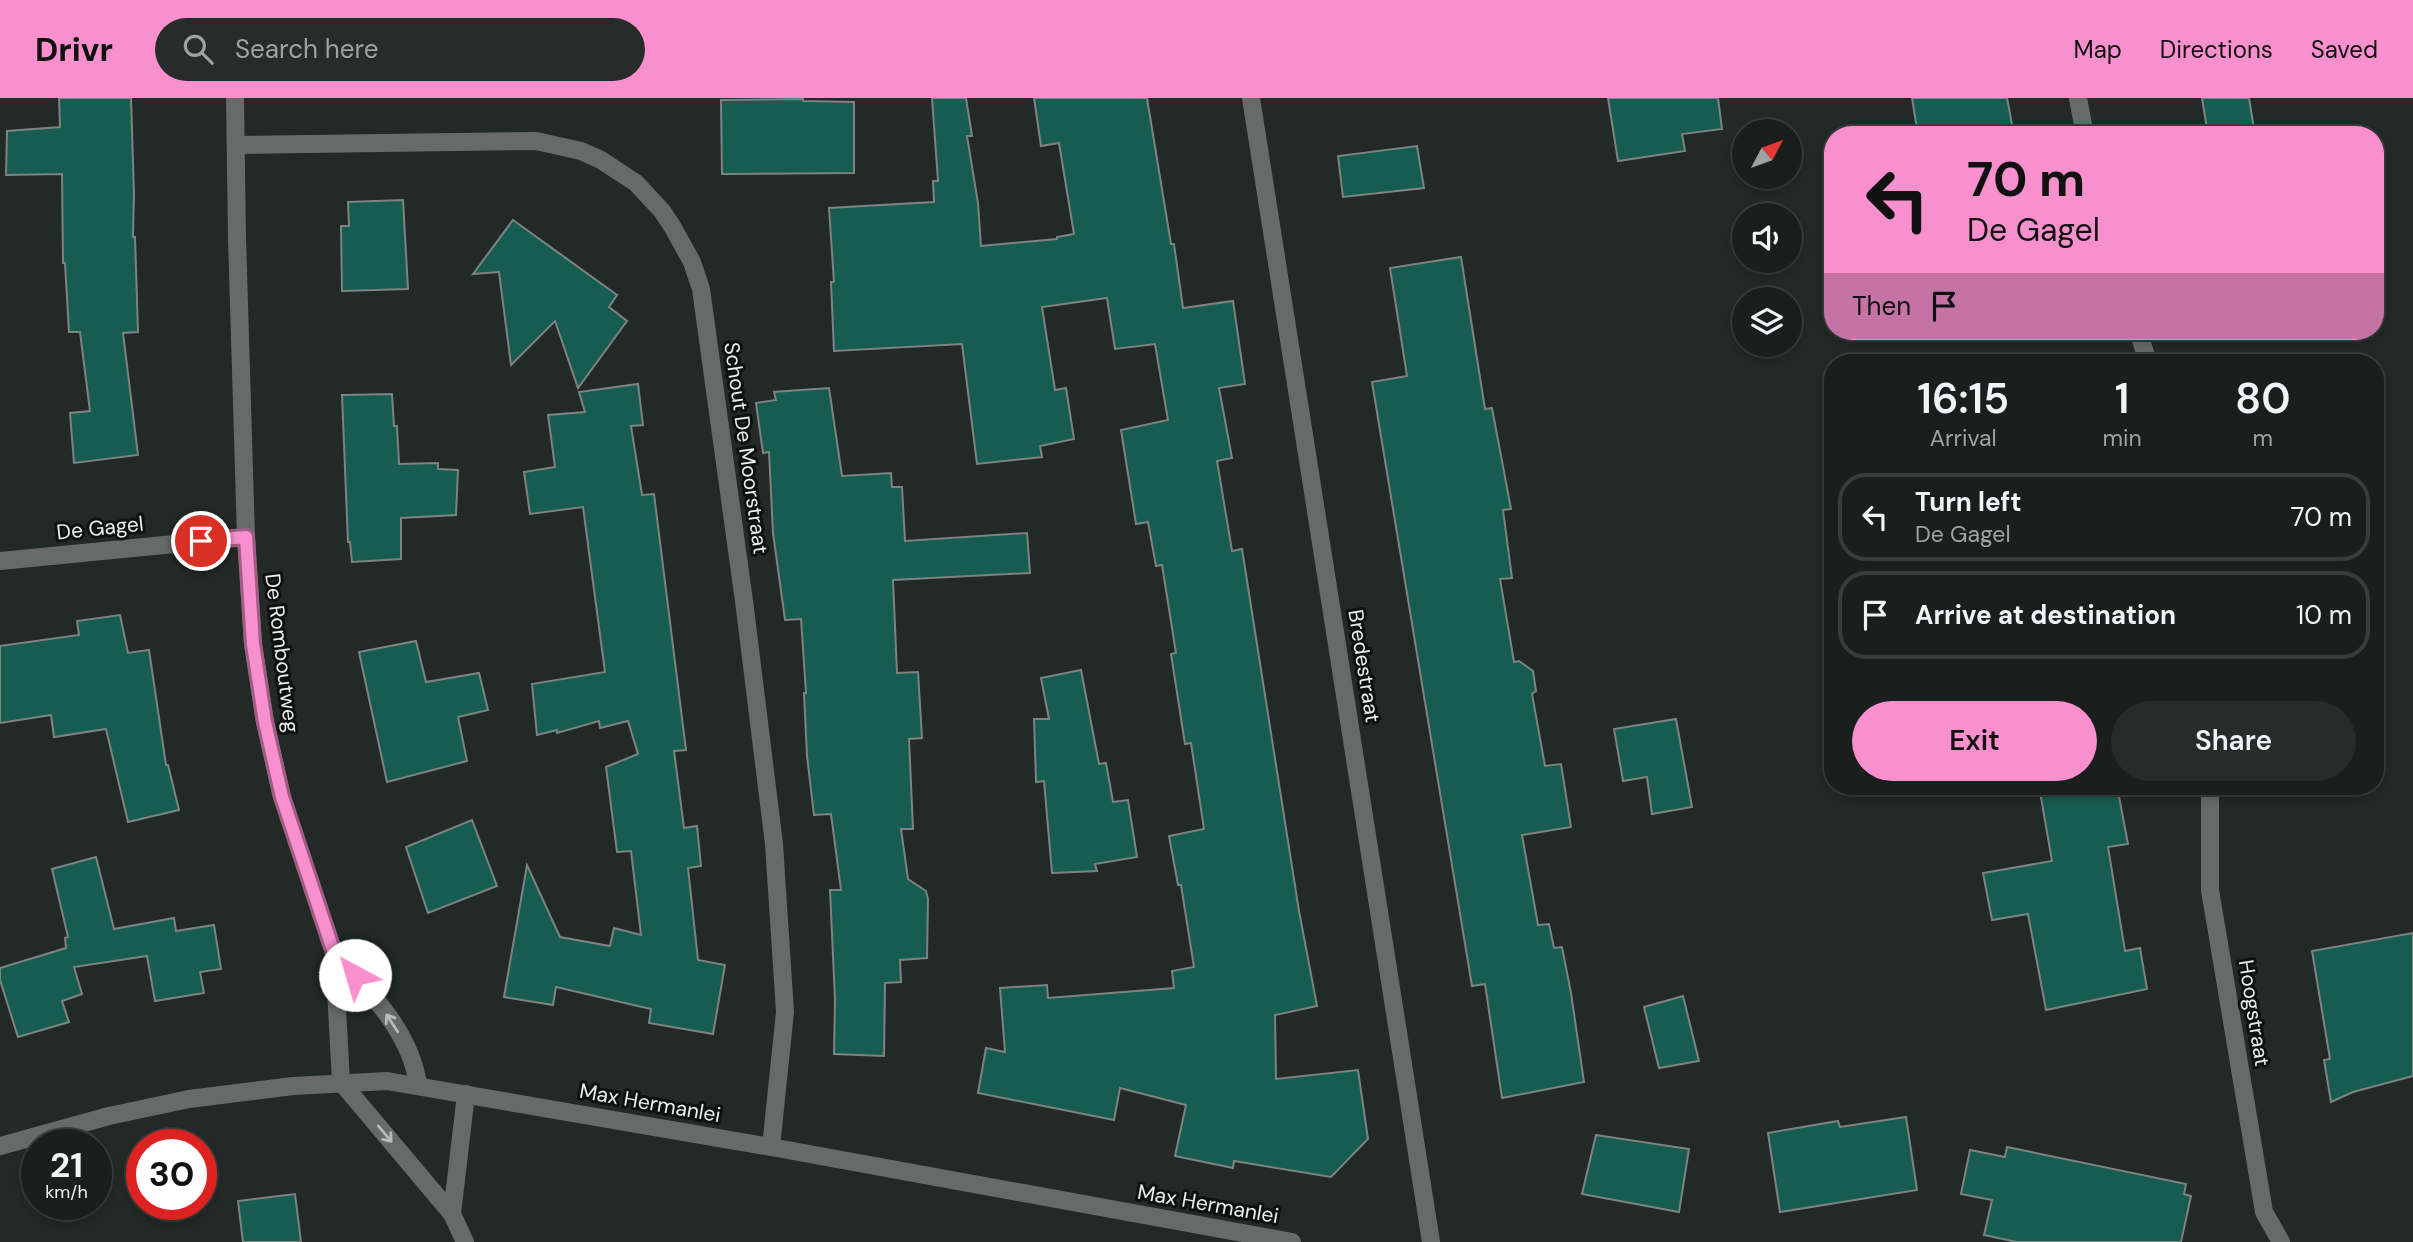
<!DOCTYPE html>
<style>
body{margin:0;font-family:"DM Sans",sans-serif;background:#272c2a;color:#f1f3f6;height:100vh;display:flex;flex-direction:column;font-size:26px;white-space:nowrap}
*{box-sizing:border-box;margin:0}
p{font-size:23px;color:#9fa2a4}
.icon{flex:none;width:38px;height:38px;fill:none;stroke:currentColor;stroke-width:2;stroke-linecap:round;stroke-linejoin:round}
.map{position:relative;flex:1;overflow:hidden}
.details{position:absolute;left:1824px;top:256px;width:560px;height:441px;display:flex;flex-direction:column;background:#1a1f1d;border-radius:28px;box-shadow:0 4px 10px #0003,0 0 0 2px #383d3b}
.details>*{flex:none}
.top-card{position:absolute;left:1824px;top:28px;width:560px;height:214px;border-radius:28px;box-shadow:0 4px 10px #0003,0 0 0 2px #383d3b;background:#f790cd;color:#111;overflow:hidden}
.needle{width:46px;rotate:49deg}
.buttons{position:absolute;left:1732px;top:21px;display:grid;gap:14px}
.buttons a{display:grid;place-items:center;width:70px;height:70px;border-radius:50%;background:#1a1f1d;box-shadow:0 4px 10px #0003,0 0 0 2px #383d3b;font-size:35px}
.speed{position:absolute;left:21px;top:1031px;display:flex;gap:14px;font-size:35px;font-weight:700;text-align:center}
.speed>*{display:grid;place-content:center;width:91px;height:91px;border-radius:50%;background:#1a1f1d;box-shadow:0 4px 10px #0003,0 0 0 2px #383d3b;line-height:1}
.speed small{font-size:18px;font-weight:400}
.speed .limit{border:10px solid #d22;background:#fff;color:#111}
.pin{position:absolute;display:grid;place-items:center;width:60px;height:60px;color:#fff;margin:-30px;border:4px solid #fff;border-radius:50%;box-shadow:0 2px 7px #0007}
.me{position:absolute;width:77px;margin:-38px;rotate:321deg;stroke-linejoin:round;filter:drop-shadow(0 0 5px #0008)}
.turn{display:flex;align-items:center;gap:24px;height:147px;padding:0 28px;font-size:32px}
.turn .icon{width:91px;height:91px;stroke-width:2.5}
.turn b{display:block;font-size:49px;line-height:60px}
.then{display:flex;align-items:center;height:66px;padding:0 28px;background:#0003;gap:14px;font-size:26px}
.eta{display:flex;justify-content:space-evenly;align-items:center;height:119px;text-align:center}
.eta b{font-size:42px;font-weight:600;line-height:49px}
.cta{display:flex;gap:14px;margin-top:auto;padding:14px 28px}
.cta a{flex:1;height:80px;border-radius:42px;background:#f790cd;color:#111;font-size:28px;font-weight:600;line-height:80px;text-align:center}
.cta a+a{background:#272c2a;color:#f1f3f6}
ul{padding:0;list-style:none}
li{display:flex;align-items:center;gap:21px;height:88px;margin:0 14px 10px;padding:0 14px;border:4px solid #383d3b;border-radius:28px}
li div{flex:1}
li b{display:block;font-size:26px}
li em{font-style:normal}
header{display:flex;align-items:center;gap:42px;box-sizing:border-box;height:98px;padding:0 35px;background:#f790cd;color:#111}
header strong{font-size:33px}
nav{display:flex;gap:38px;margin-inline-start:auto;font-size:24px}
.search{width:490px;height:63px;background:#272c2a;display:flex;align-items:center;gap:18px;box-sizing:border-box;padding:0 24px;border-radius:38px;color:#9fa2a4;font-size:26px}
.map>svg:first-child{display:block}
.building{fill:#175c50;stroke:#7c8381;stroke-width:2}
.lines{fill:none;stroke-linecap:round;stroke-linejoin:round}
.minor{stroke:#686a6a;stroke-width:18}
.oneway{stroke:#b7bab9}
.route-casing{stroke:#a15e85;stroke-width:18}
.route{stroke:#f790cd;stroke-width:12}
.labels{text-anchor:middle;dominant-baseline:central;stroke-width:6;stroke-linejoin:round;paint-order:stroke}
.street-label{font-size:21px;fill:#ebefee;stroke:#0e1110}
</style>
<header>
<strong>Drivr</strong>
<div class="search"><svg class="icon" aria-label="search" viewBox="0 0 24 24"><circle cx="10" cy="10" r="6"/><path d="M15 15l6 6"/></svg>Search here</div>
<nav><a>Map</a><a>Directions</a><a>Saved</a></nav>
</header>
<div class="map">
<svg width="2413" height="1144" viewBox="0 0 2413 1144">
<rect width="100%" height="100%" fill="#232927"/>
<g class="building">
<path d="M59,0H131L134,96L133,139H135L138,234L123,235L138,357L74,365L70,315L90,313L80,234H69L65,165H63L62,76L6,77L7,33L60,29Z"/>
<path d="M932,0H966L972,38H967L978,105L981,148L1057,141V139L1074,136L1059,45L1041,48L1034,0H1147L1171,146H1174L1183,210L1233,203L1245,286L1219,290L1232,360L1217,363L1232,453L1242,451L1299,813L1317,908L1275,917L1276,981L1358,972L1368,1041L1331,1079L1234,1063L1233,1070L1175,1058L1186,1007L1120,990L1114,1022L978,995L986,950L1005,954L1000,890L1047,887L1048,900L1174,890L1172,873L1194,869L1181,787H1178L1169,738L1204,731L1191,645L1185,646L1171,556L1176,555L1162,467L1156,468L1148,424L1136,426L1121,332L1168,322L1155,246L1115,251L1107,200L1042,209L1055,292L1066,290L1074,341L1040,348L1042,359L977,366L962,246L834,253L831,184H834L829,110L934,104L933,83H938Z"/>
<path d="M1608,0H1718L1722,31L1682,36L1685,53L1618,63Z"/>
<path d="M1912,0H2007L2014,37H1918Z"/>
<path d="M2202,0H2249L2255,37H2208Z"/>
<path d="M803,1V3L854,4V75L722,76L721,2Z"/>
<path d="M1417,48L1424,90L1343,99L1338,58Z"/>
<path d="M403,102L408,191L342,193L341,128H349L348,104Z"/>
<path d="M513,122L617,197L609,209L627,223L578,290L555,223L511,267L499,174L473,176Z"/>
<path d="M1461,159L1485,311L1492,310L1511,411L1503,412L1512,480L1500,481L1514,564L1519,563L1533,573L1536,593L1532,596L1545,668L1561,666L1571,729L1522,737L1538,827L1549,826L1554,850L1562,849L1571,895L1584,984L1502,1000L1485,886L1472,888L1372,284L1407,278L1390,170Z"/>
<path d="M638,286L643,327L631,328L642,397L654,396L686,652L674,653L684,730L697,728L701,768L688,770L698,862L725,867L713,936L649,925L651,911L556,889L553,907L504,899L527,767L560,839L610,848L614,830L641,837L631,753L617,754L606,669L638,656L628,623L600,630L599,623L557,635V632L537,637L532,586L605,574L583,409L530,416L524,374L555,369L548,317L585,314L579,294Z"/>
<path d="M829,290L842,378L891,375L892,389H902L905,443L1027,435L1030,475L893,482L897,575L918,574L922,640L909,641L913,731H901L908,781L926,793L928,801L927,860L900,862L901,884L885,885L884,958L834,956L835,902L830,792H841L831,716L814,717L807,658L804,595H806L801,521L785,522L773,435L769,354L763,355L756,305L776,302L774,294Z"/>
<path d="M392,296L394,328H397L399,366L438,365V371L458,372L456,417L401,420V461L352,464L350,444H348L342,297Z"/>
<path d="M120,517L128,555L149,552L166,667H168L179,712L128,724L106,631L54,639L51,617L0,625V548L79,537L77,523Z"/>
<path d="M416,543L426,584L479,575L488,612L458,619L467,663L387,684L359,554Z"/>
<path d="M1081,572L1099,666L1106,665L1113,704L1128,702L1137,759L1095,766L1097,773L1052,775L1044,683L1036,684L1034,621H1049L1041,580Z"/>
<path d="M1676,621L1692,709L1652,716L1647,679L1623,683L1614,631Z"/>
<path d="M2039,688H2117L2128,746L2108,749L2125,853L2140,850L2147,891L2046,912L2028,816L1992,822L1983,775L2052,763Z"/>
<path d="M472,722L497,788L428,815L406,749Z"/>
<path d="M96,759L114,831L174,820L176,833L214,827L221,871L200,874L204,895L155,903L147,858L74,869L82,896L62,903L69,924L18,939L0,882V870L66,850L65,840L68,839L52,771Z"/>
<path d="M2413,835V978L2353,994L2331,1004L2324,962L2330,961L2312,853Z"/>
<path d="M1683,898L1699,963L1659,970L1644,909Z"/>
<path d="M1906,1019L1917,1092L1780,1114L1768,1035L1838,1023L1840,1029Z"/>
<path d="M1596,1037L1689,1051L1679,1114L1582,1096Z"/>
<path d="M2007,1049L2186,1086L2184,1096L2191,1098L2181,1144H2017L1984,1137L1992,1102L1961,1096L1970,1052L2005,1059Z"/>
<path d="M295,1096L301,1144H243L238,1103Z"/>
</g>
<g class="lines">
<g class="minor">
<path d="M235,0L237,140L246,439L253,546L265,624L282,699L334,855L341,984L452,1116L465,1144"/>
<path d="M1251,0L1431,1144"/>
<path d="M2078,0L2085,37"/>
<path d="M236,47L536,43L581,53L601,62L636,85L662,113L672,128L692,164L701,191L744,503L774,746L785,914L771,1049"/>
<path d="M2138,233L2148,264"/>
<path d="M0,463L246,439"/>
<path d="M2210,688V792L2264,1114L2281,1144"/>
<path d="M334,855C369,893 411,934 418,987"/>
<path d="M0,1048L109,1018L189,1001L293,988L387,983L771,1049L1292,1144"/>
<path d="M452,1116L466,996"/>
</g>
</g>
<defs><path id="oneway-shaft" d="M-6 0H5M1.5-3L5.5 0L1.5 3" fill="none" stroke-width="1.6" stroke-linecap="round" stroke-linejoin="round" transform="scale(1.75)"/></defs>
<g class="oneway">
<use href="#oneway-shaft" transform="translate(392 925) rotate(-123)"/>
<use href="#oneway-shaft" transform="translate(385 1036) rotate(50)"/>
</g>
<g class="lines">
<g class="route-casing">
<path id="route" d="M201,443L246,439L253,546L265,624L282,699L334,855L355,877"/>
</g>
<use href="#route" class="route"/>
</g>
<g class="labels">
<g class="street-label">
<text transform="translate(746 350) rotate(82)">Schout De Moorstraat</text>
<text transform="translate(100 430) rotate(-6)">De Gagel</text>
<text transform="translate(282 555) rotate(83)">De Romboutweg</text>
<text transform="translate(1364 568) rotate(81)">Bredestraat</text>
<text transform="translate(2254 915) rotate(81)">Hoogstraat</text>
<text transform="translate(650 1005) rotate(10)">Max Hermanlei</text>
<text transform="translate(1208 1106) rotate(10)">Max Hermanlei</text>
</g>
</g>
</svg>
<div class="buttons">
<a><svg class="needle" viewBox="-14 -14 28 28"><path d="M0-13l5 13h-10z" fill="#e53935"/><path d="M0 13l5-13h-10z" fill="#9fa2a4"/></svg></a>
<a><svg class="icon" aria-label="sound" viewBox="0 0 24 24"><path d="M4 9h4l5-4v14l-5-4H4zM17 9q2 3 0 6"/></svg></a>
<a><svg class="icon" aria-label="layers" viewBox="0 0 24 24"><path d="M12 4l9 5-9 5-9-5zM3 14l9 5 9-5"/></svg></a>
</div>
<div class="speed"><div>21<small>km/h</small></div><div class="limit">30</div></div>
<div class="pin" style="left:201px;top:443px;background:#d93025"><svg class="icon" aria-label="arrive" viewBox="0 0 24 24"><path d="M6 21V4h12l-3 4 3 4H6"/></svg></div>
<svg class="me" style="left:355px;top:877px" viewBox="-20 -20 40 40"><circle r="19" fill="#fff"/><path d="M0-13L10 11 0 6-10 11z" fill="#f790cd"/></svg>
<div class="top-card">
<div class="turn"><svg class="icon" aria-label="left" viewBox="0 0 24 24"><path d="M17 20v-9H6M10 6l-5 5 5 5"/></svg><div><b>70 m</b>De Gagel</div></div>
<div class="then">Then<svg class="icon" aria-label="arrive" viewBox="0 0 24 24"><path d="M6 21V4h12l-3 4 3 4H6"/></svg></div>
</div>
<section class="details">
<div class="eta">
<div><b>16:15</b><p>Arrival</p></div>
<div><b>1</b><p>min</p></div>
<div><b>80</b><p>m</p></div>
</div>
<ul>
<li><svg class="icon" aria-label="left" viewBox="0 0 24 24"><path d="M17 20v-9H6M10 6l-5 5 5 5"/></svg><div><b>Turn left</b><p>De Gagel</p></div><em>70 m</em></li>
<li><svg class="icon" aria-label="arrive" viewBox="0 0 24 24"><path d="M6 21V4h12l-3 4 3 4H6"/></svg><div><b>Arrive at destination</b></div><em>10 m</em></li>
</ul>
<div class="cta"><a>Exit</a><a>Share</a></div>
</section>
</div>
